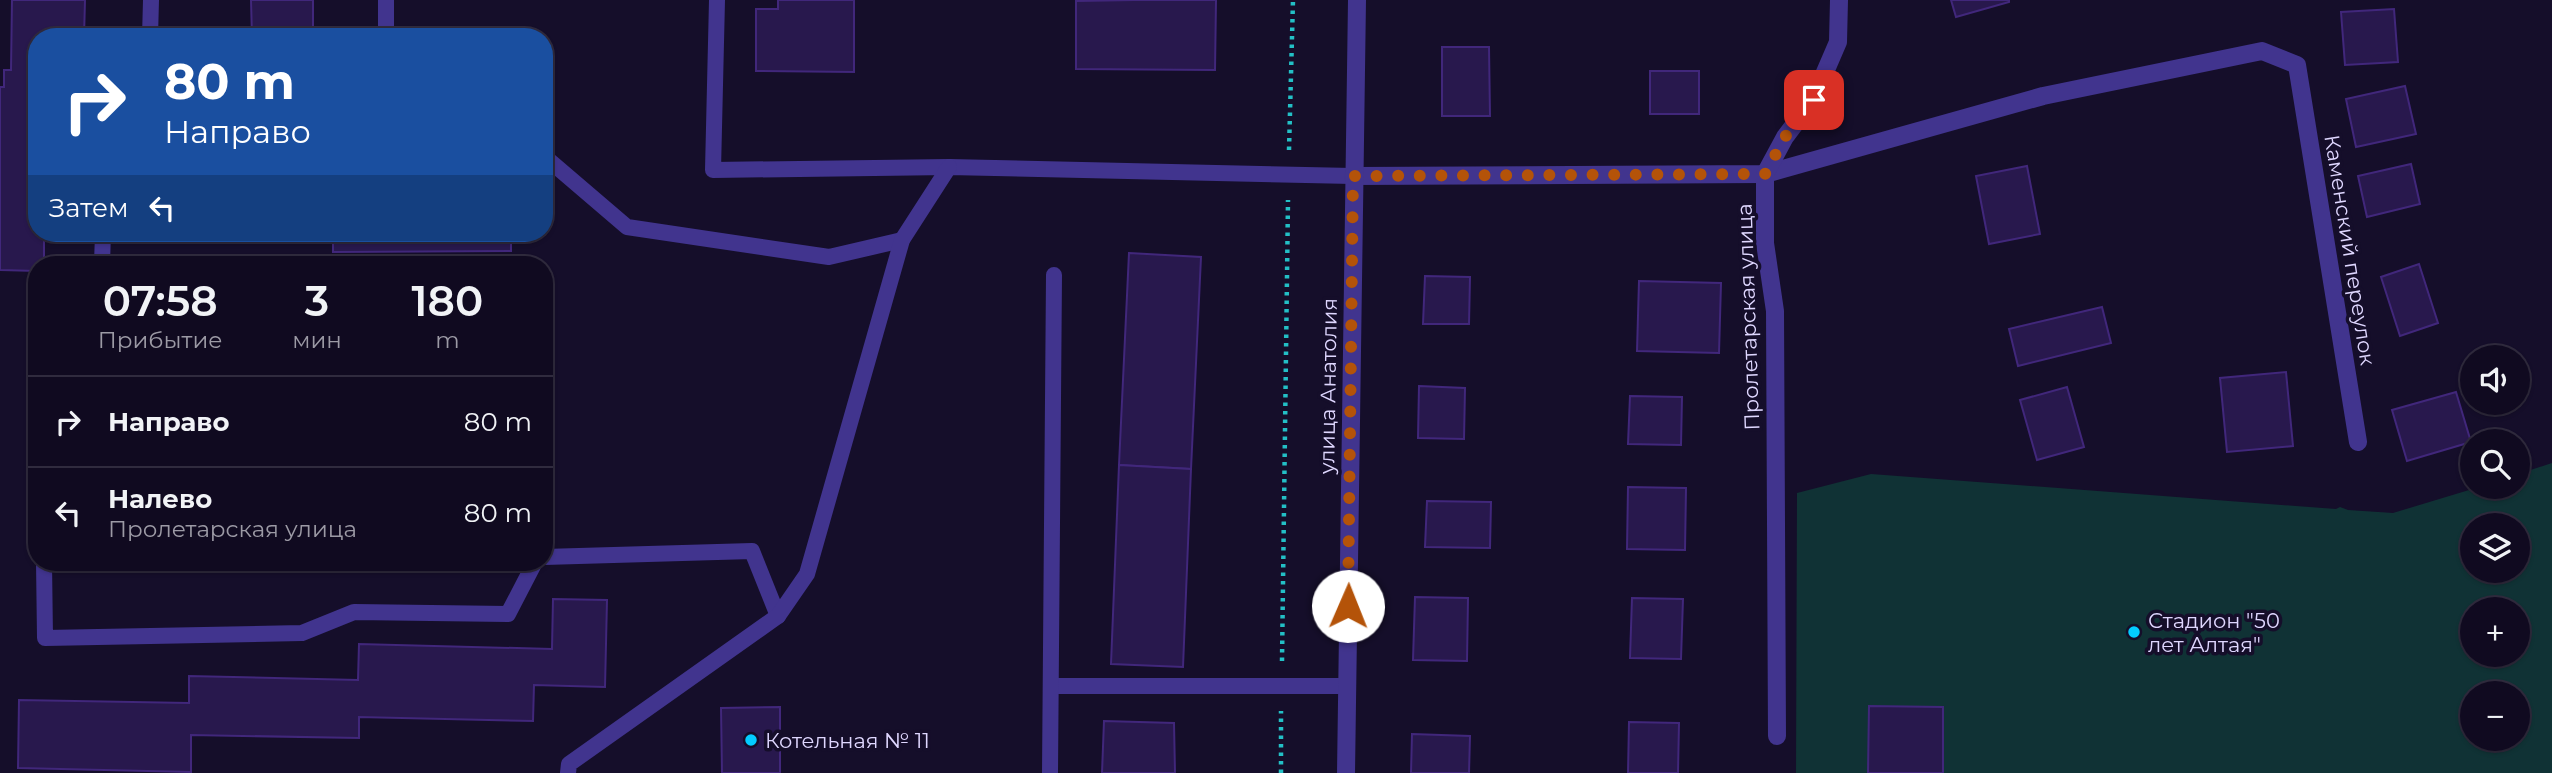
<!DOCTYPE html>
<html lang="ru">
<meta charset="utf-8">
<style>
body{margin:0;font-family:Montserrat,sans-serif;background:#1e182d;color:#f1f3f6;height:100vh;display:flex;flex-direction:column;font-size:26px;white-space:nowrap}
*{box-sizing:border-box;margin:0}
p{font-size:23px;color:#9c9aa5}
.icon{flex:none;width:38px;height:38px;fill:none;stroke:currentColor;stroke-width:2;stroke-linecap:round;stroke-linejoin:round}
.map{position:relative;flex:1;overflow:hidden}
.side{position:absolute;left:28px;top:256px;width:525px;height:315px;display:flex;flex-direction:column;background:#100a20;border-radius:28px;box-shadow:0 2px 5px #0004,0 0 0 2px #302b3e}
.side>*{flex:none}
.guide{position:absolute;left:28px;top:28px;width:525px;height:214px;border-radius:28px;box-shadow:0 2px 5px #0004,0 0 0 2px #302b3e;background:#1a4fa0;color:#fff;overflow:hidden}
.fabs{position:absolute;left:2460px;top:345px;display:grid;gap:14px}
.fabs a{display:grid;place-items:center;width:70px;height:70px;border-radius:50%;background:#100a20;box-shadow:0 2px 5px #0004,0 0 0 2px #302b3e;font-size:35px}
.pin{position:absolute;display:grid;place-items:center;width:60px;height:60px;color:#fff;margin:-30px;border-radius:14px;box-shadow:0 4px 10px #0006}
.me{position:absolute;width:77px;margin:-38px;rotate:1deg;stroke-linejoin:round;filter:drop-shadow(0 0 5px #0008)}
.turn{display:flex;align-items:center;gap:24px;height:147px;padding:0 21px;font-size:32px}
.turn .icon{width:91px;height:91px;stroke-width:2.5}
.turn b{display:block;font-size:49px;line-height:60px}
.then{display:flex;align-items:center;height:66px;padding:0 21px;background:#0003;gap:14px;font-size:26px}
.eta{display:flex;justify-content:space-evenly;align-items:center;height:119px;text-align:center}
.eta b{font-size:42px;font-weight:600;line-height:49px}
ul{padding:0;list-style:none}
li{display:flex;align-items:center;gap:21px;height:91px;padding:0 21px;border-top:2px solid #302b3e}
li div{flex:1}
li b{display:block;font-size:26px}
li em{font-style:normal}
.map>svg:first-child{display:block}
.green{fill:#103235;fill-rule:evenodd}
.building{fill:#28184d;stroke:#41277b;stroke-width:2}
.lines{fill:none;stroke-linecap:round;stroke-linejoin:round}
.path{stroke:#23c0c6;stroke-width:4.5;stroke-dasharray:3.5 5;stroke-linecap:butt}
.service{stroke:#41348e;stroke-width:16}
.minor{stroke:#41348e;stroke-width:18}
.tertiary{stroke:#41348e;stroke-width:18}
.route{stroke:#b45309;stroke-width:12;stroke-dasharray:0 21.6}
.poi-dot{fill:#03ccff;stroke:#150e2a;stroke-width:2.5}
.labels{text-anchor:middle;dominant-baseline:central;stroke-width:7;stroke-linejoin:round;paint-order:stroke}
.street-label{font-size:21px;fill:#dfd7ff;stroke:#150e2a}
.poi-label{font-size:21px;fill:#dfd7ff;stroke:#150e2a;text-anchor:start}
</style>
<div class="map">
<svg width="2552" height="773" viewBox="0 0 2552 773">
<rect width="100%" height="100%" fill="#150e2a"/>
<path class="green" d="M2552,463V773H1796L1797,493L1871,474L2336,509L2340,507L2348,510L2393,513L2479,487L2518,486V474ZM2473,525H2518V570H2473ZM2473,609H2518V654H2473ZM2473,693H2518V738H2473Z"/>
<g class="building">
<path d="M12,0H85L84,37H37V233H44V264H37V271L0,270V87H4V70H11Z"/>
<path d="M251,0H313V37H252Z"/>
<path d="M778,0H854V72L756,71V9H778Z"/>
<path d="M1135,0H1216L1215,70L1076,69V1Z"/>
<path d="M1951,0H2009V2L1956,17Z"/>
<path d="M2394,9L2398,62L2345,65L2341,12Z"/>
<path d="M1442,47H1489L1490,116H1442Z"/>
<rect x="1650" y="71" width="49" height="43"/>
<path d="M2405,86L2416,134L2356,147L2346,99Z"/>
<path d="M2411,164L2420,204L2367,217L2358,176Z"/>
<path d="M2027,166L2040,234L1989,244L1976,176Z"/>
<path d="M333,233H511V251L333,252Z"/>
<path d="M1129,253L1201,257L1191,469L1119,465Z"/>
<path d="M2419,264L2438,323L2400,336L2381,277Z"/>
<path d="M1425,276L1470,277L1469,324H1423Z"/>
<path d="M1639,281L1721,283L1719,353L1637,351Z"/>
<path d="M2102,307L2111,343L2018,366L2009,329Z"/>
<path d="M2286,372L2293,446L2227,452L2220,378Z"/>
<path d="M1419,386L1465,388L1464,439L1418,438Z"/>
<path d="M2067,387L2084,447L2037,460L2020,400Z"/>
<path d="M2456,392L2471,442L2407,461L2392,410Z"/>
<path d="M1630,396L1682,397L1681,445L1628,444Z"/>
<path d="M1119,465L1191,469L1183,667L1111,664Z"/>
<path d="M1628,487L1686,488L1685,550L1627,549Z"/>
<path d="M1427,501L1491,502L1490,548L1425,547Z"/>
<path d="M1415,597L1468,598L1467,661L1413,660Z"/>
<path d="M1632,598L1683,599L1681,659L1630,658Z"/>
<path d="M553,599L607,600L605,687L534,685L533,721L359,717V738L191,735V772L18,768L19,700L189,703V676L358,680L359,644L552,649Z"/>
<path d="M1869,706L1943,707V773H1868Z"/>
<path d="M780,707V773H722L721,708Z"/>
<path d="M1104,721L1174,723L1175,773H1102Z"/>
<path d="M1629,722L1679,723L1678,773H1628Z"/>
<path d="M1412,734L1470,736L1469,773H1411Z"/>
</g>
<g class="lines">
<g class="path">
<path d="M1289,150L1293,0"/>
<path d="M1282,661L1288,200"/>
<path d="M1281,773V711"/>
</g>
<g class="service">
<path d="M717,0L713,170L949,167L1353,176"/>
<path d="M150,37L151,0"/>
<path d="M386,37V0"/>
<path d="M544,156L627,227L829,257L902,240"/>
<path d="M102,264L103,233"/>
<path d="M544,557L752,551L778,616"/>
<path d="M44,562L45,638L302,633L354,612L508,614L535,562"/>
<path d="M1051,686H1347"/>
<path d="M568,773L569,764L778,616L807,574L902,240L949,167"/>
<path d="M1050,773L1054,275"/>
</g>
<g class="minor">
<path d="M1353,176L1765,174L2043,96L2262,51L2297,65L2358,442"/>
<path d="M1777,736L1775,311L1765,243V174L1785,137L1813,100L1838,42L1839,0"/>
</g>
<path class="tertiary" d="M1346,773L1357,0"/>
</g>
<g class="lines">
<path class="route" d="M1348,606L1353,176L1765,174L1785,137L1814,100"/>
</g>
<g class="poi-dot">
<circle cx="2134" cy="632" r="7"/>
<circle cx="751" cy="740" r="7"/>
</g>
<g class="labels">
<g class="street-label">
<text transform="translate(2350 250) rotate(81)">Каменский переулок</text>
<text transform="translate(1748 317) rotate(-92)">Пролетарская улица</text>
<text transform="translate(1328 386) rotate(-89)">улица Анатолия</text>
</g>
<g class="poi-label">
<text x="2148" y="620">Стадион "50<tspan x="2148" dy="24">лет Алтая"</tspan></text>
<text x="765" y="740">Котельная № 11</text>
</g>
</g>
</svg>
<div class="fabs">
<a><svg class="icon" aria-label="sound" viewBox="0 0 24 24"><path d="M4 9h4l5-4v14l-5-4H4zM17 9q2 3 0 6"/></svg></a>
<a><svg class="icon" aria-label="search" viewBox="0 0 24 24"><circle cx="10" cy="10" r="6"/><path d="M15 15l6 6"/></svg></a>
<a><svg class="icon" aria-label="layers" viewBox="0 0 24 24"><path d="M12 4l9 5-9 5-9-5zM3 14l9 5 9-5"/></svg></a>
<a>+</a>
<a>−</a>
</div>
<div class="pin" style="left:1814px;top:100px;background:#d93025"><svg class="icon" aria-label="arrive" viewBox="0 0 24 24"><path d="M6 21V4h12l-3 4 3 4H6"/></svg></div>
<svg class="me" style="left:1348px;top:606px" viewBox="-20 -20 40 40"><circle r="19" fill="#fff"/><path d="M0-13L10 11 0 6-10 11z" fill="#b45309"/></svg>
<div class="guide">
<div class="turn"><svg class="icon" aria-label="right" viewBox="0 0 24 24"><path d="M7 20v-9h11M14 6l5 5-5 5"/></svg><div><b>80 m</b>Направо</div></div>
<div class="then">Затем<svg class="icon" aria-label="left" viewBox="0 0 24 24"><path d="M17 20v-9H6M10 6l-5 5 5 5"/></svg></div>
</div>
<section class="side">
<div class="eta">
<div><b>07:58</b><p>Прибытие</p></div>
<div><b>3</b><p>мин</p></div>
<div><b>180</b><p>m</p></div>
</div>
<ul>
<li><svg class="icon" aria-label="right" viewBox="0 0 24 24"><path d="M7 20v-9h11M14 6l5 5-5 5"/></svg><div><b>Направо</b></div><em>80 m</em></li>
<li><svg class="icon" aria-label="left" viewBox="0 0 24 24"><path d="M17 20v-9H6M10 6l-5 5 5 5"/></svg><div><b>Налево</b><p>Пролетарская улица</p></div><em>80 m</em></li>
</ul>
</section>
</div>
